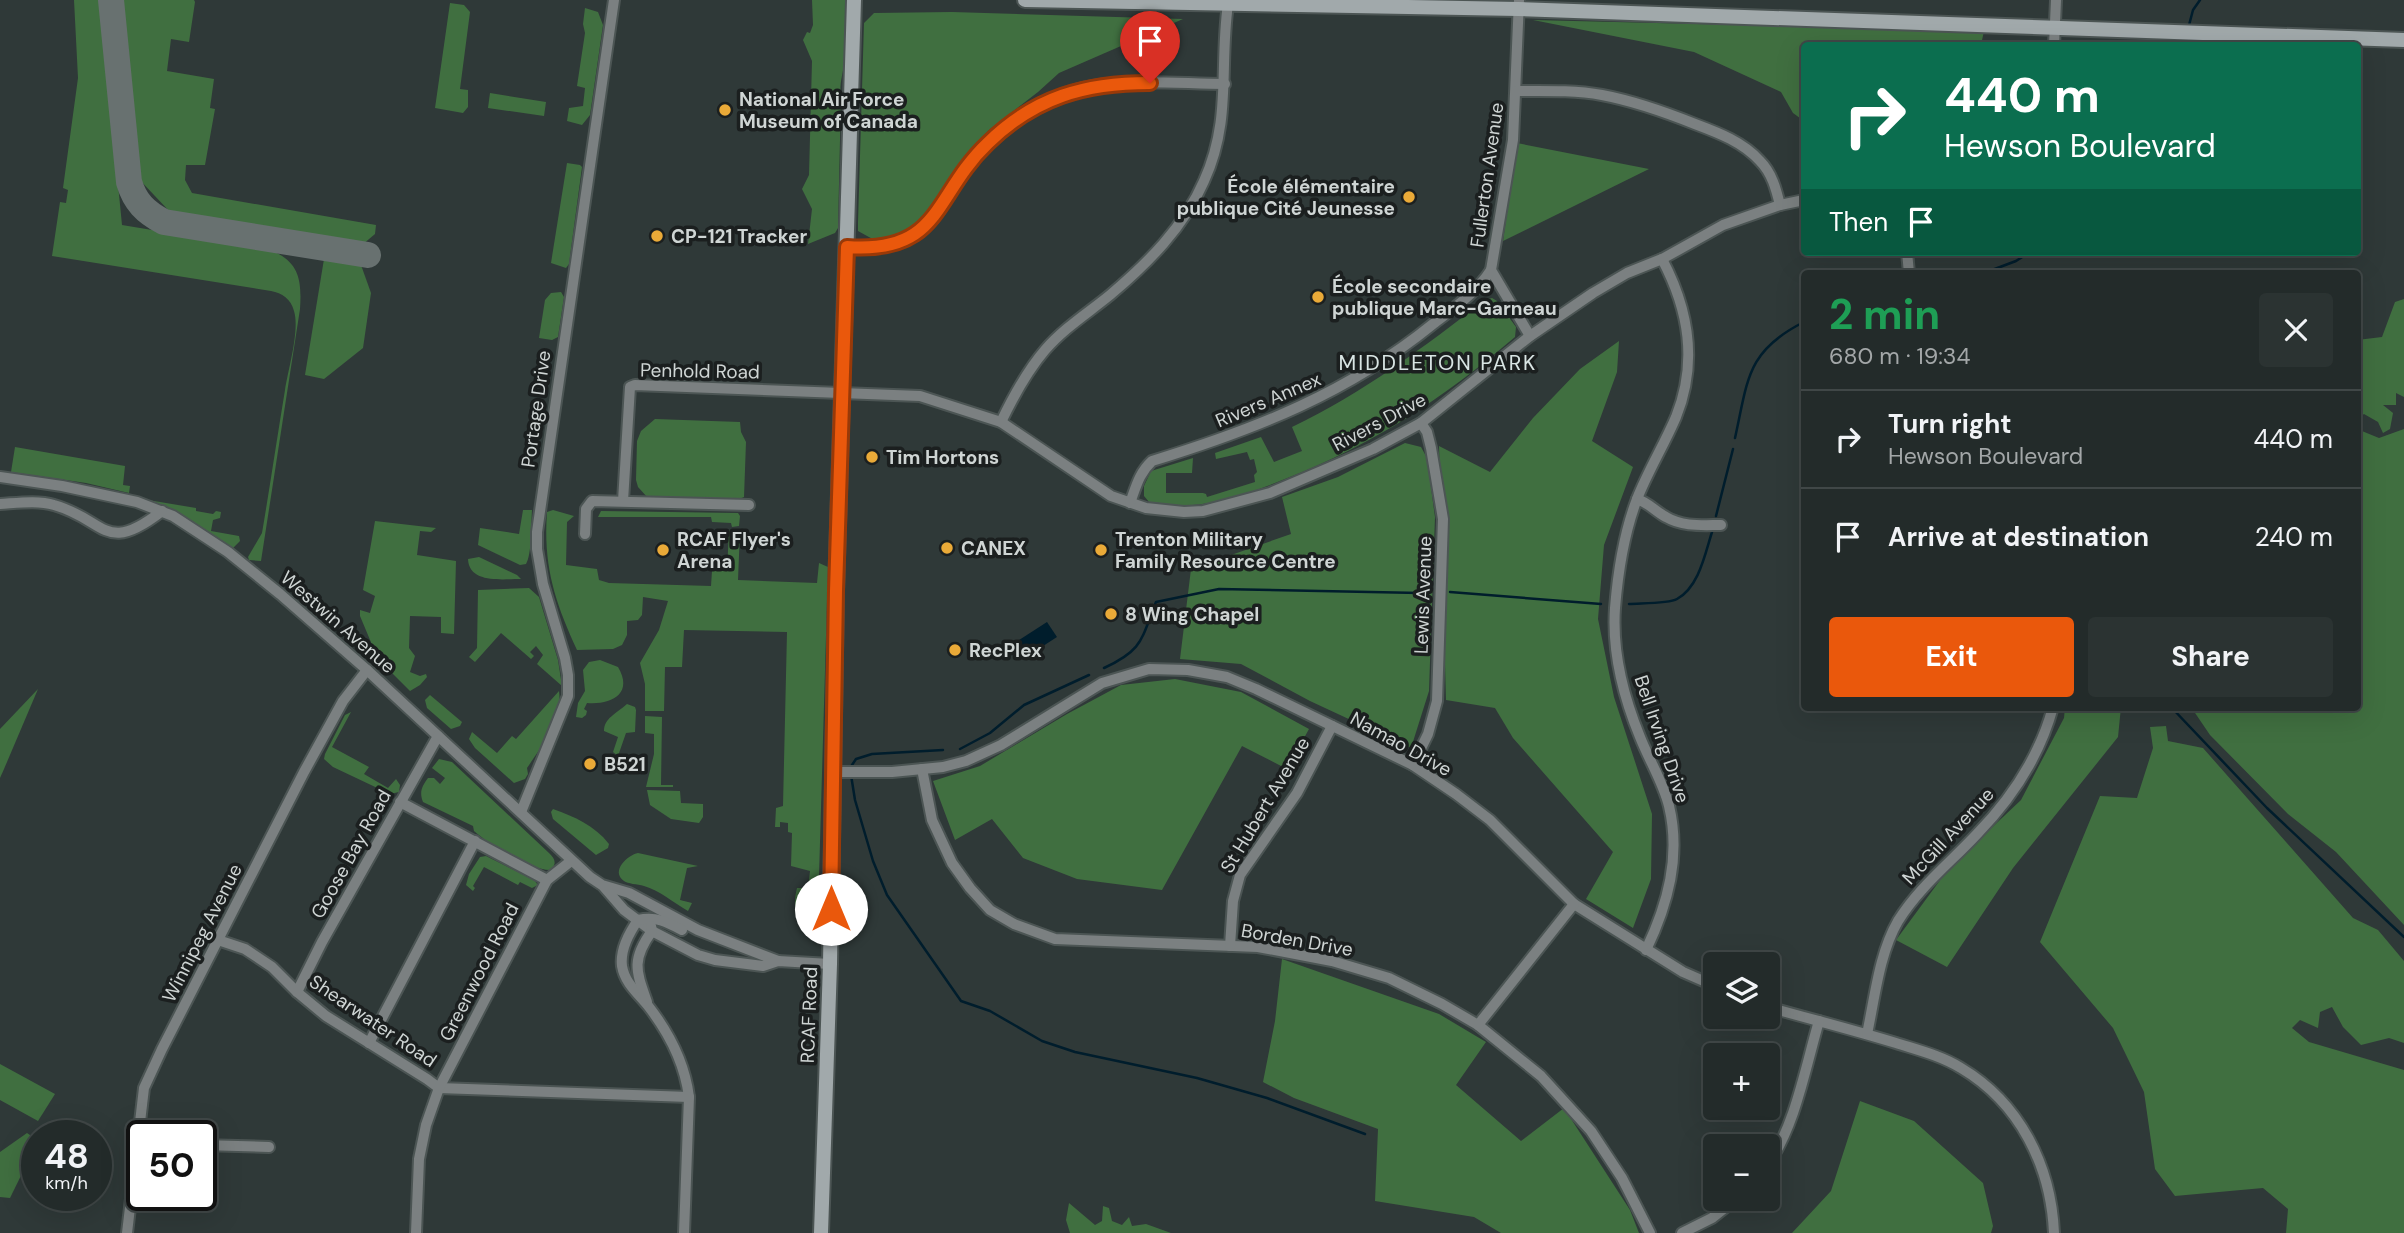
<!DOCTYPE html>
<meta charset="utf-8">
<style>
body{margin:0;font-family:"DM Sans",sans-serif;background:#2b3332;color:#f1f3f6;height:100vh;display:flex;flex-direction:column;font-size:26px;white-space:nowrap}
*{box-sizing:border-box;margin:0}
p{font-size:23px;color:#a3a7a8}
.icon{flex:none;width:38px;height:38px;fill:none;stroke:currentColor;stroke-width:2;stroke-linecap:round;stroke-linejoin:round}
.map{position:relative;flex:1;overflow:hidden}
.details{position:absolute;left:1801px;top:270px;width:560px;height:441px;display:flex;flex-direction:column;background:#232b2a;border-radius:7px;box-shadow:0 7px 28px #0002,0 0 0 2px #404747}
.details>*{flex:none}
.top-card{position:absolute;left:1801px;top:42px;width:560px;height:214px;border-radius:7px;box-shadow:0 7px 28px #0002,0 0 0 2px #404747;background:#0b6e4f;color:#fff;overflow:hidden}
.fabs{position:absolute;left:1703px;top:952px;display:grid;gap:14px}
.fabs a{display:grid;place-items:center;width:77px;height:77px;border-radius:7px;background:#232b2a;box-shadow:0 7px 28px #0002,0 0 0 2px #404747;font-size:35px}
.speed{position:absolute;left:21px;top:1120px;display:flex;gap:14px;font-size:35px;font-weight:700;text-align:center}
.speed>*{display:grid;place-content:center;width:91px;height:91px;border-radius:50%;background:#232b2a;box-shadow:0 7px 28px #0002,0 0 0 2px #404747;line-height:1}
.speed small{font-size:18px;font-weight:400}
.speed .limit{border:4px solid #111;border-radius:10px;background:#fff;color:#111}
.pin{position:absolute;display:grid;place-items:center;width:60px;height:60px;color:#fff;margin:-72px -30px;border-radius:50% 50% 50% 0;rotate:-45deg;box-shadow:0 0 7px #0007}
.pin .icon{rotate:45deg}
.me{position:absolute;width:77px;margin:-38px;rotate:0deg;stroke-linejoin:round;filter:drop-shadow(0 0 5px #0008)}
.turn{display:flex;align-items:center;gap:24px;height:147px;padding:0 28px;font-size:32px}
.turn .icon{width:91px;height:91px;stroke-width:2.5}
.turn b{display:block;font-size:49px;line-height:60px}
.then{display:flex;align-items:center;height:66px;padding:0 28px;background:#0003;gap:14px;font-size:26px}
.round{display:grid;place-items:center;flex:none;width:74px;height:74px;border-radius:7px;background:#2b3332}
.overview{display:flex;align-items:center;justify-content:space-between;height:119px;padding:0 28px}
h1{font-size:42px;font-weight:700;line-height:52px;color:#1e9e55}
.button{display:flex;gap:14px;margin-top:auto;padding:14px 28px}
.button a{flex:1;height:80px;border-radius:7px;background:#ea580c;color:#fff;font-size:28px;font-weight:700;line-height:80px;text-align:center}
.button a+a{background:#2b3332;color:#f1f3f6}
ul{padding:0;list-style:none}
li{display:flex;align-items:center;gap:21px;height:98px;padding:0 28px;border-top:2px solid #404747}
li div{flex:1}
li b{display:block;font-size:26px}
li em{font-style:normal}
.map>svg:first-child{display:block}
.green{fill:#406f40}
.water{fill:#001d2c}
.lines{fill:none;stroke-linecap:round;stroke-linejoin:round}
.stream{stroke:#001d2c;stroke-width:2.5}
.taxiway{stroke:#687170;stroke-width:26}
.minor-casing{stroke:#4c5554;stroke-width:14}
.secondary-casing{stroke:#4c5554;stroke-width:18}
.minor{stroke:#7b8081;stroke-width:10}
.secondary{stroke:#a1a9ab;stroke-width:14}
.route-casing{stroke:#983908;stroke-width:18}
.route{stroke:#ea580c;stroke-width:12}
.poi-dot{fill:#eaaa38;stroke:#1b1f1f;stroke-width:2.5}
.labels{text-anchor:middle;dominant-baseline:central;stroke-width:7;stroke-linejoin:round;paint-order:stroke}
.poi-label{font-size:19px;font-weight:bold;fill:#cfd5d4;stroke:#1b1f1f;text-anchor:start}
.street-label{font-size:19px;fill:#cfd5d4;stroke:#1b1f1f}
.neighbourhood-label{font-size:21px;letter-spacing:2px;fill:#d9e5e4;stroke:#1b1f1f}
</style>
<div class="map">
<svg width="2404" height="1233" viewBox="0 0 2404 1233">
<rect width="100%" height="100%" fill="#2f3938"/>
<g class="green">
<path d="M74,0H100L122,225L267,249C299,260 302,279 300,309L261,561L249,560L248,557L262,533C270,486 277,438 285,390C288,370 300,330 294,311C291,299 282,293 271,291L52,256L60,202L66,203L68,190L63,188L78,78Z"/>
<path d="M119,0H194L195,2L189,42L171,39L167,71L214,79L210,108L215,109L205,165H186L185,180L192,193L376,225L375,234L362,245L172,214L136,176Z"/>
<path d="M812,0H845C845,21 845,42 844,63C843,75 839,83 841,96L838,228L835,233L808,244L812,209L802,189L809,175L812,61L803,40L807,32L810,33L813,25Z"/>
<path d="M450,3L464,5L470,12L460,89L468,90V107L463,113L435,108Z"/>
<path d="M585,8L598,12L603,25L590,115L582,125L567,121L569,108L583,106L585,88L577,86L585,33L583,24Z"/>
<path d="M952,12L1183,19L1059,73L1038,92L989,130L973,147L927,213L910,231L892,239L878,242L858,231V222L864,23L874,13Z"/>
<path d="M1533,20L1984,31L1981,45L1804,46V121L1793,113L1781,92L1694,52Z"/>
<path d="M490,93L546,102L544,116L488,108Z"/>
<path d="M1517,143L1649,169L1503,241Z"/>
<path d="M567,163L580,165L582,167L569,264L566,268L551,263Z"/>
<path d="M324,259L361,265L371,293L363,348L324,379L305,375Z"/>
<path d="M561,292L564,297L558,337L552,340L539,338L545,300L551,293Z"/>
<path d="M1492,298L1497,301L1516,327L1515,337C1441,400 1376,443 1285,479C1242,497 1197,512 1150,503L1144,496V486L1151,471L1193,458L1192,473H1166V493H1203L1206,494L1207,497L1255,482L1254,475L1257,472L1254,459L1250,460L1247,452L1216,459L1215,453L1261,437L1274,462L1302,451L1292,427C1363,393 1424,347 1485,300Z"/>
<path d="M2404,299V397L2396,393V405H2383L2393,413L2390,429L2383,433L2378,422L2364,414L2357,419V340L2382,337L2395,302Z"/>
<path d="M1619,341L1617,372L1592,441L1633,467L1604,545L1598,619L1614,697L1652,814L1651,879L1633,928L1586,899L1613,852L1513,738L1495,708L1446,700L1439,446L1490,472L1533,418L1580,369Z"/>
<path d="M655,419L740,422L741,432L746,442L744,497L737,500L648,498L638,487L636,480L637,441L641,431Z"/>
<path d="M2357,429L2379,438L2404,429V925L2336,852L2288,814L2210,735L2191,707H2357Z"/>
<path d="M1405,443L1421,447L1427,458L1435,517L1429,691L1411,748L1310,701L1241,664L1180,659L1191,569L1291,534L1282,497L1338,477Z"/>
<path d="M15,447L125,466L123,485L130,486L129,493L86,483L11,472Z"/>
<path d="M148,500L196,508V511L213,514L216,511L221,512L220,518L213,520L211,531L239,536L240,541L233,548L179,513Z"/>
<path d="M523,510H532C531,524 532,555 526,564L520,565L478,545L480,528L519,534Z"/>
<path d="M553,510L574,516L567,522L566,565L597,569L599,580L609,583L711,586L712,571H727L729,530L740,531L738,580L817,583L819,563L828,567L818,911C795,917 792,909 797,888H808L810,871L791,866L792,833L788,832V823L780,822V827H775L776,808L783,806L787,632L684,630L682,667H665L664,711H645V684L640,663L659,630L668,601L643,597L642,615L638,620L627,621V635L622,645L613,649L577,650C555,602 543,566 547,512Z"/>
<path d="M601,511L738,513L740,516L739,526L732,527L731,523L712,522L711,517H598Z"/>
<path d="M375,521L436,528L431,532L420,531L417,555L456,561L454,634L441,633V617L410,616L409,648L415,656L410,672L420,676L426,674L427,677L420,685L410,691L378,659L360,616V610L370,613L375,596L363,590Z"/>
<path d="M479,557L517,575L521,579C503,579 469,584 468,559Z"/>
<path d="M529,588L539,597L558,660L562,686L537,664L543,655L536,646L530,652L534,656L531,659L501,633L475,662L469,657L477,648L478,590Z"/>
<path d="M600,660L618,667C634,694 611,705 587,703L584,709L587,711L586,715L582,718L576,717L578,703L585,691L583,670L589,662Z"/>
<path d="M1175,679L1241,692L1309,729L1287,769L1242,746L1162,890L1077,879L1023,858L992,819L955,840L933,781L980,766L1067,714L1121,685Z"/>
<path d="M38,689L4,769L0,778V729Z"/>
<path d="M559,691C563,719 542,746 527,768L528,774L525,779L514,783L475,748L469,739L472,732L497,753L512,736L516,739Z"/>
<path d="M430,695L462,722L460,726L451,729L427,708L425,700Z"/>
<path d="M627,704L635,707L636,710L635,732L626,733L618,756L613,752L618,737L604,731C604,718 616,714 627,704Z"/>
<path d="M2065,707H2121L2118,737L2013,868L1947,967L1896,940L1949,868L2021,800L2064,718Z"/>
<path d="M351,712L332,747L369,767L364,774L388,788L396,779L400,785L399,792L390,794L333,767L324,759L325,754L345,715Z"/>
<path d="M645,716L662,717L661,785H673V787H646L654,754V734L645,733Z"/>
<path d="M2166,726L2168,741L2203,748L2353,918L2378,930L2404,961V1043L2389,1038L2361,1045L2343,1027L2332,1007L2320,1012L2318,1028L2300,1020L2292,1028L2309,1042L2404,1070V1233H2286L2288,1209L2263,1188L2175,1196L2155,1169L2144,1092L2113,1028L2040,942L2100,796L2137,798L2153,748L2150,727Z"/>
<path d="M439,759L452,762L549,853C555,859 557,863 551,870C532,871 488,844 474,831L473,826L423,802C419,792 422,786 428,778H434L440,784L445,778L432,768Z"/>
<path d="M647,790L680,791L681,803L703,804V817L699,823L671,819L650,805Z"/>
<path d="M553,809C575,817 594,825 609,844L608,848L596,855L553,819L551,812Z"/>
<path d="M638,853L698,866L687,868L680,900L692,903L688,911C674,903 659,890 644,886C637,884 628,884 624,881C610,871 628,855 638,853Z"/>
<path d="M486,856L534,880L538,885L532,888L520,882L518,885L484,867L473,886L475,888L473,891L466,885L469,874L480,857Z"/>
<path d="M1282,959L1439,1014L1486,1042L1456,1085L1521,1141L1564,1108L1630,1210L1639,1233H1501L1474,1217L1375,1201L1378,1129L1294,1098L1263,1082L1275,1021Z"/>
<path d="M0,1064L55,1094L38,1121L0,1100Z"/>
<path d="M1860,1101L1914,1121L1983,1183L1993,1226L1991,1233H1792L1831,1191Z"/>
<path d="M27,1133L37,1140V1143L10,1198L0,1197V1152Z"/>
<path d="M1069,1203L1095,1225L1102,1221L1103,1206L1109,1208L1112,1221L1122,1225L1129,1217L1132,1226L1146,1224L1171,1233H1070L1066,1220Z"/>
</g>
<path class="water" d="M1047,622L1057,637L1026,657L1016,642Z"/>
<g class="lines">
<g class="stream">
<path d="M2188,29L2193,10L2200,0"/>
<path d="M1984,273L2016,261L2030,252"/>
<path d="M1735,438C1748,380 1746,351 1804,322"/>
<path d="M1716,516L1733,449"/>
<path d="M1450,592L1601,604"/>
<path d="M1629,604C1640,603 1668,604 1677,599C1699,587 1705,554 1712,532"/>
<path d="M1104,668C1143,650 1141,640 1156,602L1219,589L1420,593"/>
<path d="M2171,707L2267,808L2404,937"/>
<path d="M960,749L990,733L1024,705L1089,675"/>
<path d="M850,768L856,759L872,754L943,750"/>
<path d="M851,775L855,800L873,861L887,895L961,1001L990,1011L1042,1041L1075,1052L1197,1078L1267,1098L1365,1134"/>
</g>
<path class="taxiway" d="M111,0L129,182C135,202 145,212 164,222L368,255"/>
<g class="minor-casing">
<g id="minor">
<path d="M1519,0L1513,140L1491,270L1530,336"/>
<path d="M2054,46L2056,0"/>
<path d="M1516,91C1544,91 1574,90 1602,95C1634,101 1665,112 1695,124C1719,133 1743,142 1760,161C1772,173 1776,189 1780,205"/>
<path d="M847,247C934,254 932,207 979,152C998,130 1038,103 1066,93C1112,76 1176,84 1225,84"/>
<path d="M1907,252L1909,273"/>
<path d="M1001,422C1013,397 1027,371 1045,350C1064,328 1088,313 1110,295C1148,263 1184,227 1204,181C1232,120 1219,67 1228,4"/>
<path d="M0,477L62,486L137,502L173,516L228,552L280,594L367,670L590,877L602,885L629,893L698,930L778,961"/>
<path d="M1637,499C1649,503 1655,511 1666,517C1683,527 1702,525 1721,525"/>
<path d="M623,501L630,387L635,385L920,396L1001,422L1111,496L1146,508L1184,512L1203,511L1270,493L1373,449L1421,423L1530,336L1593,293L1627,273L1662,259L1723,225L1780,205L1804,200"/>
<path d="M1130,503C1136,487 1139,473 1152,461C1256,429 1348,393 1433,324C1455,307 1476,293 1491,270"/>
<path d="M0,504C17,503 38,500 54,505C107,520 104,556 162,511"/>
<path d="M585,534L586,509L592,501L749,505"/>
<path d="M1413,765L1428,734L1437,701L1443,519L1431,448L1427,432L1421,423"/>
<path d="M922,769L932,820L952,863L970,888L990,910L1014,924L1055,939L1258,947L1332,961L1389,978L1442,1004L1478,1025L1541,1076L1591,1131L1622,1178L1650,1233"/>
<path d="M832,772H892L943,767L966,761L1001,745L1102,683L1149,669L1188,670L1227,677L1256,689L1413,765L1456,794L1490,820L1574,904L1683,972L1715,986"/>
<path d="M400,802L547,880"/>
<path d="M521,812L568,696V675L565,658L543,584L537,549V532L614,0"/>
<path d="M604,887L624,910L652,931L698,955L715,960L763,966L778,961L830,964"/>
<path d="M682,930C667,922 656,916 638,920C629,933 620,950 622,966C625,984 639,994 649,1007C669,1033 685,1065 689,1097L684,1233"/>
<path d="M218,940L245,949L272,967L297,992L326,1016L427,1079L439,1088L689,1097"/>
<path d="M1230,946L1233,901L1240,875L1297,793L1332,726"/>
<path d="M1646,950C1668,904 1681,856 1669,806C1663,782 1649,760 1640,737C1624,698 1612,651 1615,608C1618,571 1624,533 1637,499C1648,471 1664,445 1676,417C1698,362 1689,310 1662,259"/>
<path d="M297,992L322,942L438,736"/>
<path d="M647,1002C636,971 631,960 652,931L651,926"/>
<path d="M1768,1007C1810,1019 1854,1030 1896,1043C1918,1050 1942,1056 1961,1068C2020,1103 2051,1166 2054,1233"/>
<path d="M1478,1025L1574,904"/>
<path d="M1867,1034C1875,997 1879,954 1898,921C1919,887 1950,863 1977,834C2011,799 2040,755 2053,707"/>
<path d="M369,1043L475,841"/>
<path d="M201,1145L269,1147"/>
<path d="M1768,1164C1795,1127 1806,1065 1819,1021"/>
<path d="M127,1233L144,1088L162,1049L304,772L343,701L367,670"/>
<path d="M416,1233L419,1159L426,1125L439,1088L547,880L571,861"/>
<path d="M1682,1233L1712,1218L1736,1199"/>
</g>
</g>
<g class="secondary-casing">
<g id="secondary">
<path d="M1025,0L1518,9L2404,40"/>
<path d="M821,1233L830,964L836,591L854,0"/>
</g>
</g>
<use href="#minor" class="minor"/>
<use href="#secondary" class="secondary"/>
</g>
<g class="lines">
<g class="route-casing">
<path id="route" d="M831,909L836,591L847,247C942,254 933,195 988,143C1035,97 1085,83 1150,83"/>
</g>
<use href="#route" class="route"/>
</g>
<g class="poi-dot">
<circle cx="725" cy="110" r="7"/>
<circle cx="1409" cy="197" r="7"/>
<circle cx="657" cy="236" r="7"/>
<circle cx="1318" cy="297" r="7"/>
<circle cx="872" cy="457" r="7"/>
<circle cx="947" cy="548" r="7"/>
<circle cx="663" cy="550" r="7"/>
<circle cx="1101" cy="550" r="7"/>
<circle cx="1111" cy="614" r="7"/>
<circle cx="955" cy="650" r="7"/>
<circle cx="590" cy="764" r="7"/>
</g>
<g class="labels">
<g class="poi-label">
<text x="739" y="99">National Air Force<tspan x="739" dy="22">Museum of Canada</tspan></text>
<text x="1395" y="186" text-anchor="end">École élémentaire<tspan x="1395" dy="22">publique Cité Jeunesse</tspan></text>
<text x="671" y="236">CP-121 Tracker</text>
<text x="1332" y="286">École secondaire<tspan x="1332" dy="22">publique Marc-Garneau</tspan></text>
<text x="886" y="457">Tim Hortons</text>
<text x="677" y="539">RCAF Flyer's<tspan x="677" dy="22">Arena</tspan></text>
<text x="1115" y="539">Trenton Military<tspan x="1115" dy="22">Family Resource Centre</tspan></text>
<text x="961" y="548">CANEX</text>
<text x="1125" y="614">8 Wing Chapel</text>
<text x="969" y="650">RecPlex</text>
<text x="604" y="764">B521</text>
</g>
<g class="street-label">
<text transform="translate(1487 175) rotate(-82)">Fullerton Avenue</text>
<text transform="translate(700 371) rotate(1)">Penhold Road</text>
<text transform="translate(1268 400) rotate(-23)">Rivers Annex</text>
<text transform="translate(536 409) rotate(-82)">Portage Drive</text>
<text transform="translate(1379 422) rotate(-28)">Rivers Drive</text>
<text transform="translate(1423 595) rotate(-88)">Lewis Avenue</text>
<text transform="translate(338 622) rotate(41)">Westwin Avenue</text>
<text transform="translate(1662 739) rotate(71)">Bell Irving Drive</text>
<text transform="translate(1401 744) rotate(29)">Namao Drive</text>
<text transform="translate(1265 805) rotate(-59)">St Hubert Avenue</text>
<text transform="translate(1948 836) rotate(-47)">McGill Avenue</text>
<text transform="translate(351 854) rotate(-61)">Goose Bay Road</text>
<text transform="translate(202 933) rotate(-63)">Winnipeg Avenue</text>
<text transform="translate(1297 940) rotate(10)">Borden Drive</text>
<text transform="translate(479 972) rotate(-63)">Greenwood Road</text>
<text transform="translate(809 1015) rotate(-88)">RCAF Road</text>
<text transform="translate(373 1021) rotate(34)">Shearwater Road</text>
</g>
<g class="neighbourhood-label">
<text x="1438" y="363">MIDDLETON PARK</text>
</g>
</g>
</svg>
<div class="fabs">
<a><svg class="icon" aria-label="layers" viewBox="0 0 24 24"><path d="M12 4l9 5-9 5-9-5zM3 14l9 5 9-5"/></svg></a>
<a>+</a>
<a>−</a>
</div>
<div class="speed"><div>48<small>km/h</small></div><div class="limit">50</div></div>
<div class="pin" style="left:1150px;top:83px;background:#d93025"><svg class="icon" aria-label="arrive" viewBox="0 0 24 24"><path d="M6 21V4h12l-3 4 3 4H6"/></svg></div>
<svg class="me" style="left:831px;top:909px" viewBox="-20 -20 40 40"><circle r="19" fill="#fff"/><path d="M0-13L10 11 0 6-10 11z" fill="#ea580c"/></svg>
<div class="top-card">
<div class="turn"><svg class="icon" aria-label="right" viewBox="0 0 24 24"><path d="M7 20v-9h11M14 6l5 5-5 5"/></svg><div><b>440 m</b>Hewson Boulevard</div></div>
<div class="then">Then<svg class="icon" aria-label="arrive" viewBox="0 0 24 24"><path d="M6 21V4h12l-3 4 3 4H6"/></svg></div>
</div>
<section class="details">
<div class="overview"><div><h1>2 min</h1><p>680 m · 19:34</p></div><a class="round"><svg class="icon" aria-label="close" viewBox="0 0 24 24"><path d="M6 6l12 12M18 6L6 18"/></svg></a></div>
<ul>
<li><svg class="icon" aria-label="right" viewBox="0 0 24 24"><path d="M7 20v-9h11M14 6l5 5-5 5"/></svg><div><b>Turn right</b><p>Hewson Boulevard</p></div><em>440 m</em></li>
<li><svg class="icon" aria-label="arrive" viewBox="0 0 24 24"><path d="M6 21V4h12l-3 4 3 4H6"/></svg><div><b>Arrive at destination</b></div><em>240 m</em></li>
</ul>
<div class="button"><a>Exit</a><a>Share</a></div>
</section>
</div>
